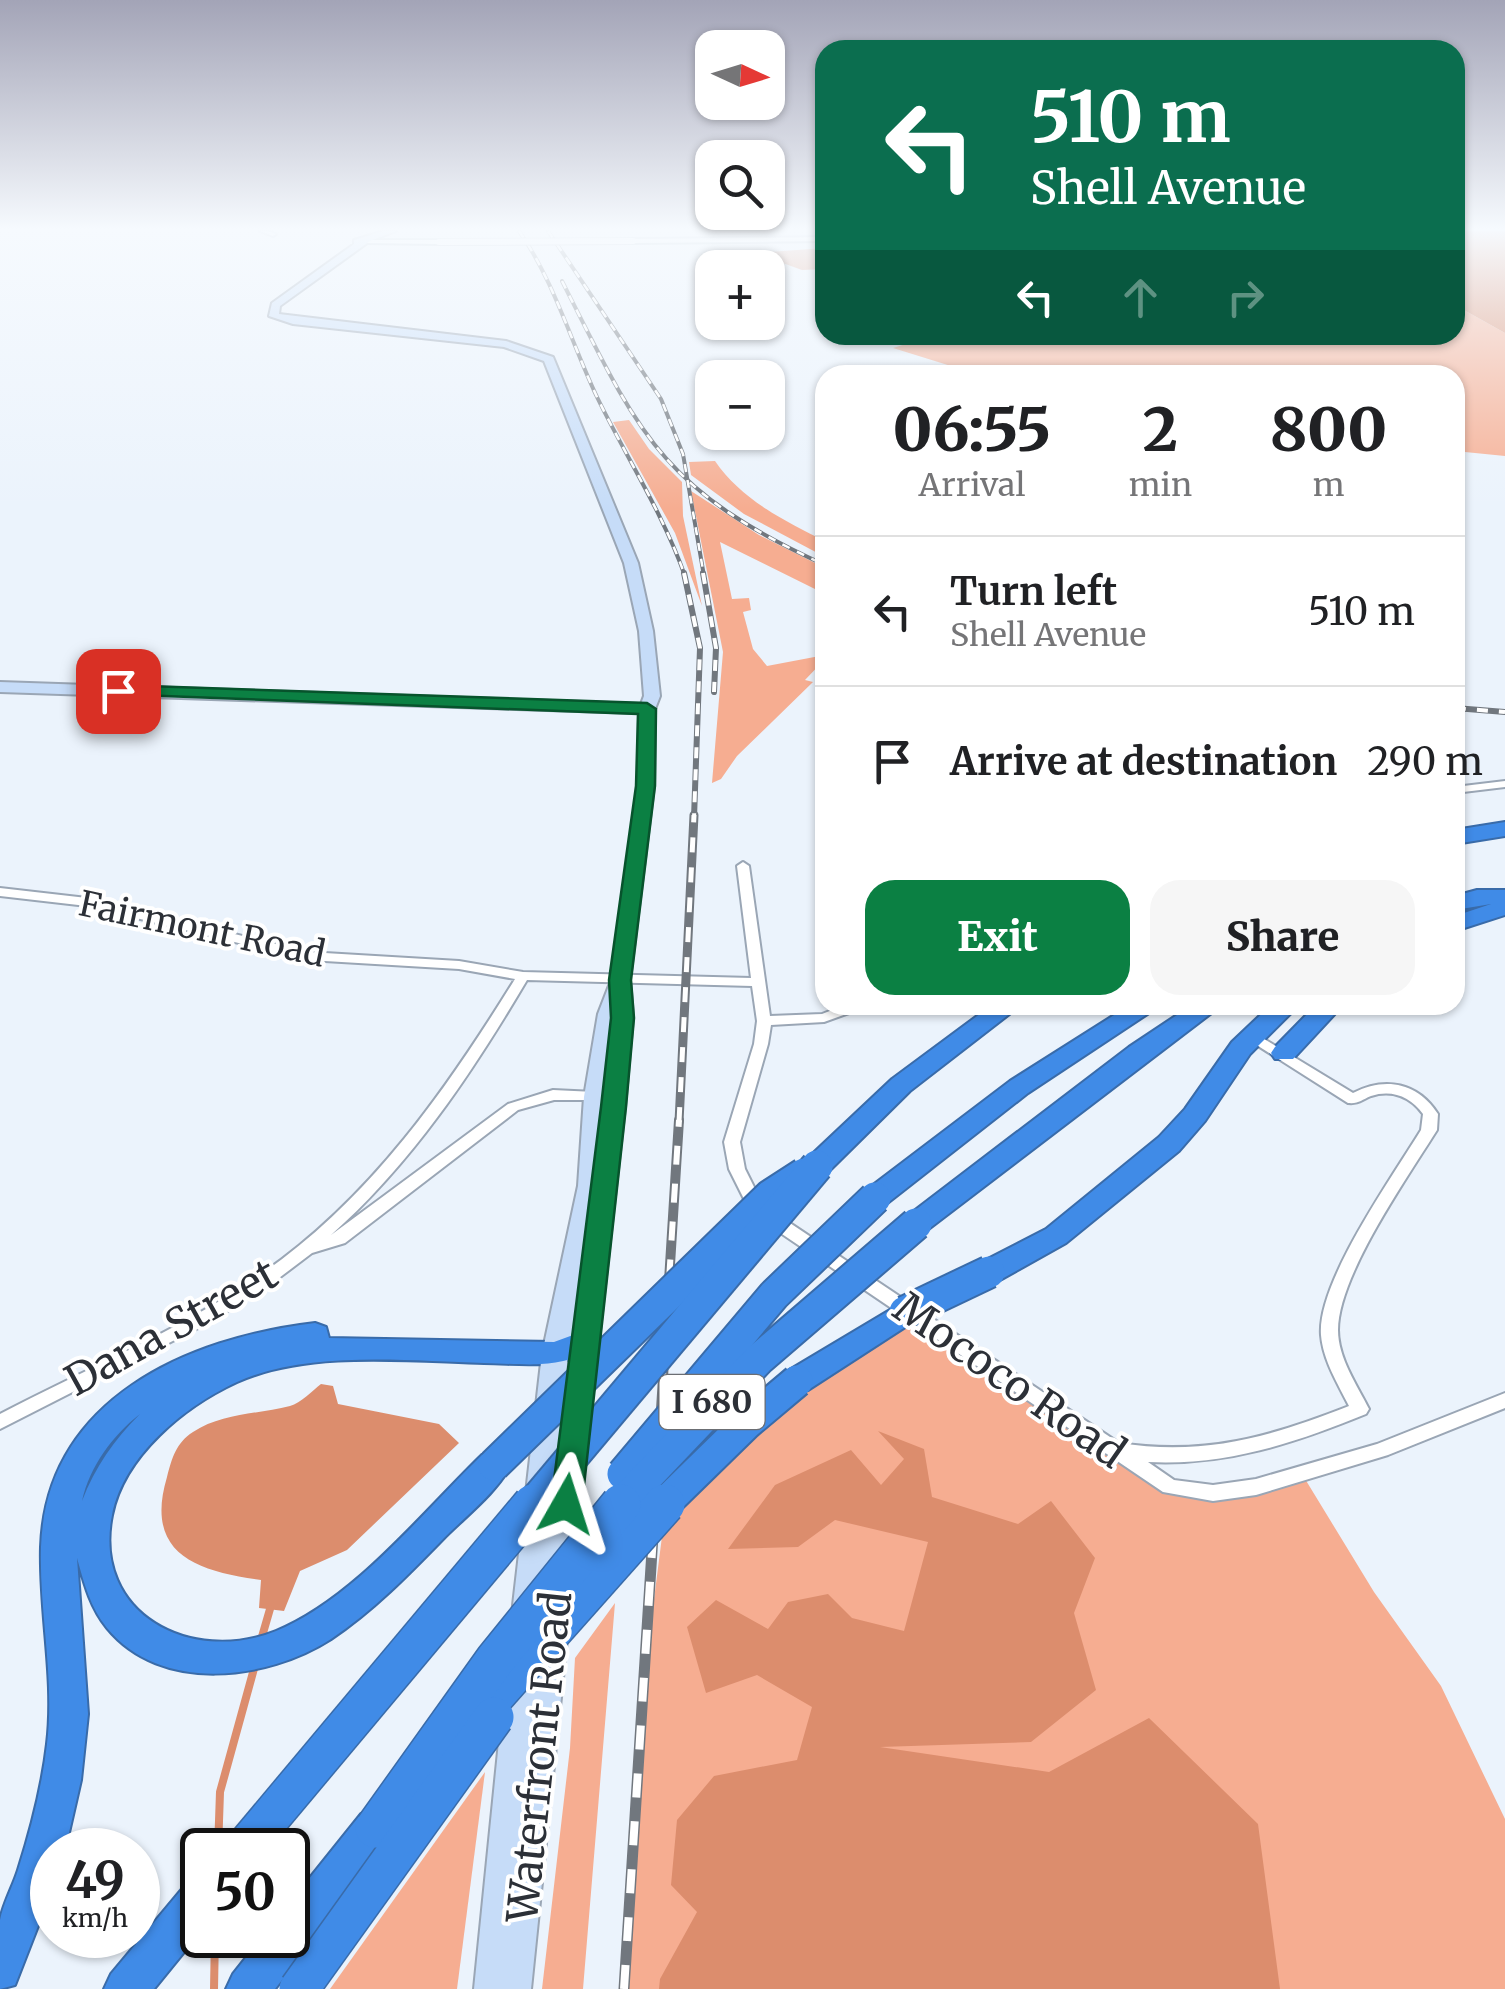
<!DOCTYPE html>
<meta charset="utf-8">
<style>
body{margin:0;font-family:Merriweather,serif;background:#f6f6f6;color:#202124;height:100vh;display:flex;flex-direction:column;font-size:38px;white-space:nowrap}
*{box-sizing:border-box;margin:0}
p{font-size:32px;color:#757577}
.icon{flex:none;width:55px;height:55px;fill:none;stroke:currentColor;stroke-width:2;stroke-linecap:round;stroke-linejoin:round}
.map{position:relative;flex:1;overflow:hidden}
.drawer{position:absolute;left:815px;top:365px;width:650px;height:650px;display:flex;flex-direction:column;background:#fff;border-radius:30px;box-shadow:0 2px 8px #0004}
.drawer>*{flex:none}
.top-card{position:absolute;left:815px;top:40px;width:650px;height:305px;border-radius:30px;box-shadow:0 2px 8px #0004;background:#0b6e4f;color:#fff;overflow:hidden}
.needle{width:65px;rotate:94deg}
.fabs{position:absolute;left:695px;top:30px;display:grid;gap:20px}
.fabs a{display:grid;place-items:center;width:90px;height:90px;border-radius:20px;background:#fff;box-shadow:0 2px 8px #0004;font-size:50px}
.speed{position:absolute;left:30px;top:1828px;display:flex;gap:20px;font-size:50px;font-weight:700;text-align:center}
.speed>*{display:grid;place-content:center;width:130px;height:130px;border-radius:50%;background:#fff;box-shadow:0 2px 8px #0004;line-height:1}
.speed small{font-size:25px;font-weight:400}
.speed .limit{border:5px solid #111;border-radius:15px;background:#fff;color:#111}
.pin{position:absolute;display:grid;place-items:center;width:85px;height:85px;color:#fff;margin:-42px;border-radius:20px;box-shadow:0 5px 15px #0006}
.me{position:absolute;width:110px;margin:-55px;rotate:6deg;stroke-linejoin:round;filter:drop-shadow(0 0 8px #0008)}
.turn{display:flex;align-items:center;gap:35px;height:210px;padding:0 50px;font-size:45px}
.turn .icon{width:130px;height:130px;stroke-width:2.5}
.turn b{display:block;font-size:70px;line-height:85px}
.lanes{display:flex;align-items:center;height:95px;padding:0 50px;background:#0003;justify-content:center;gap:50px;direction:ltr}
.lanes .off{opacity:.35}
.eta{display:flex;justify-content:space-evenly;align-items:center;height:170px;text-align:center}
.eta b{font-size:60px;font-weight:800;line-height:70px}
.cta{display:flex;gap:20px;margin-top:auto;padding:20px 50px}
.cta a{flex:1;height:115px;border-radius:30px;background:#0b8043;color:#fff;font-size:40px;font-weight:800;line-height:115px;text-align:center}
.cta a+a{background:#f6f6f6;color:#202124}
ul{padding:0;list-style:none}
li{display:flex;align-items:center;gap:30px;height:150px;padding:0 50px;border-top:2px solid #e0e0e0}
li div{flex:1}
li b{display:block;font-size:38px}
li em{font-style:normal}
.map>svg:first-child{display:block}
.green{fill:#f6ad91}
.water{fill:#dc8d6d}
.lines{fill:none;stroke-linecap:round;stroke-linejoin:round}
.stream{stroke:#dc8d6d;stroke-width:8}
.street-casing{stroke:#9aa6b5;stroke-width:4}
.secondary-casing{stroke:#9aa6b5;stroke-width:4}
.highway-casing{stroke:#396ba9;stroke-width:4}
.street{fill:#fff;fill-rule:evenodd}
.secondary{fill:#c6dcf8;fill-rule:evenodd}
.highway{fill:#408be7;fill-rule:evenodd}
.rail-far4-casing{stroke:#71777e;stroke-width:4}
.rail-far3-casing{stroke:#71777e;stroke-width:6}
.rail-far2-casing{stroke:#71777e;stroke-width:9}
.rail-far1-casing{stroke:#71777e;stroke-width:10}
.rail-casing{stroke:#71777e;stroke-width:11}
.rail-far4{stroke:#fff;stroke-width:2.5;stroke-dasharray:8;stroke-linecap:butt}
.rail-far3{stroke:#fff;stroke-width:4;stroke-dasharray:11;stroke-linecap:butt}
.rail-far2{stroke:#fff;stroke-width:5;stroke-dasharray:15;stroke-linecap:butt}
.rail-far1{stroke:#fff;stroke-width:6;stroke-dasharray:19;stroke-linecap:butt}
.rail{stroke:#fff;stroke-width:8;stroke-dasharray:24;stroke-linecap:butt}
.street-bridge-casing{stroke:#9aa6b5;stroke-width:8;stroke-linecap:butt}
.highway-bridge-far1-casing{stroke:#396ba9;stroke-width:35;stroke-linecap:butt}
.highway-bridge-casing{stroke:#396ba9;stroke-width:42;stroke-linecap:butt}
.street-bridge{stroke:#fff;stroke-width:6}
.highway-bridge-far1{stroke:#408be7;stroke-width:31}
.highway-bridge{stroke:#408be7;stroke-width:39}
.route{fill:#0b8043;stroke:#07532c;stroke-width:2.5}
.labels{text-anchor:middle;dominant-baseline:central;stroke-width:8;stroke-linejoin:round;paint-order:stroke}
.shield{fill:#fff;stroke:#6b6e73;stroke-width:2.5}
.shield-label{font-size:32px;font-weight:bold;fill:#2c3037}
.street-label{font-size:35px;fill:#2c3037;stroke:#fff}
.near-street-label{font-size:42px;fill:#2c3037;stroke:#fff}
</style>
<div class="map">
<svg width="1505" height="1989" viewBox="0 0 1505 1989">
<rect width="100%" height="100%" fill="#ebf3fc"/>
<g class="green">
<path d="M1455,305L1505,333V456L1455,451V375H980L893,348L925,338L920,335H1455Z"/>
<path d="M629,420L649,449L682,482L683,516L702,606L675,533L613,422Z"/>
<path d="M715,461C741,499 784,521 825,541V557L744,514L691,475L689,462Z"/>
<path d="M691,491L759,535L825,568V594L720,542L732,599L749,598L751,610L743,612L753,649L767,666L825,655V659L805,680L813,682L737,756L721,779L712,783L723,652Z"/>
<path d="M905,1312L1140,1469L1213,1493L1302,1474L1374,1592L1441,1686L1505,1819V1989H624L643,1686L667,1497Z"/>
<path d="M615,1603L583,1989H542L570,1748L575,1658Z"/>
<path d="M485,1772L457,1989H330Z"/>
</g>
<g class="water">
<path d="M1455,231H1505V333L1455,305Z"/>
<path d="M825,248V269L802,270L755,253Z"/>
<path d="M321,1384L333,1386L338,1404L439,1424L459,1443L347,1550L300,1571L284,1611L259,1608L261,1580C196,1571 144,1554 167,1477C172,1458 176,1443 193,1432C222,1413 259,1414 290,1406C301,1403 312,1391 321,1384Z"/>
<path d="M878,1431L924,1449L932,1497L1018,1524L1051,1501L1095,1558L1074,1613L1096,1690L1031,1742L880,1747L1049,1772L1149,1718L1258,1824L1280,1989H659L660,1979L697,1912L671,1885L677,1820L714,1776L797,1760L812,1707L757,1675L706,1693L687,1627L716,1600L768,1629L788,1602L828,1594L852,1618L904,1631L928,1542L835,1520L798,1547L728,1549L775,1485L851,1450L881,1485L904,1459Z"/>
</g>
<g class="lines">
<g class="stream">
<path d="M261,1640L270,1609"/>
<path d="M218,1850L220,1792L255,1665"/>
<path d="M214,1989L215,1935"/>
</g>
<g class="street-casing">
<g id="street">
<path d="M260,231H268L276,234L273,236Z"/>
<path d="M825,237V241L633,243L630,241L633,239Z"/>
<path d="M363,240H439L442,242L439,244L365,243Z"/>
<path d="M1505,781V787L1455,793V787Z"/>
<path d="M743,862L749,866L770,1016L822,1014L845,1005H865L863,1008L824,1022L771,1025L768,1044L740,1142L745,1169L763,1205L1119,1443C1205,1456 1270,1437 1349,1406C1338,1384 1323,1360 1321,1335C1317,1282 1393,1176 1421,1130L1423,1114C1411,1097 1392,1089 1371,1096C1361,1100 1359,1104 1348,1103L1244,1037L1246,1034H1256L1353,1093C1386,1076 1418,1083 1438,1114L1437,1130C1407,1178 1338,1276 1338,1330C1338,1358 1357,1385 1369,1409L1366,1414C1295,1443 1226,1466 1148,1462L1174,1480L1213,1485L1256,1479L1377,1444L1505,1393V1408L1388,1455L1256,1495L1213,1501L1163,1492L751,1213L729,1169L724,1142L754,1044L757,1021L752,986L527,980C472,1073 412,1163 331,1235L508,1104L553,1090L595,1092L600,1094L602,1097L600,1100H554L518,1110L345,1243L312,1253L275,1281L210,1322L0,1429V1414C88,1368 181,1330 263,1273C371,1198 447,1089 515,979L459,969L308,960L87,906L0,896V888L87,898L308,952L459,961L523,972L751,978L737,866Z"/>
</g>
</g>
<g class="secondary-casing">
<g id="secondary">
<path d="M384,231H396L370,241L280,306L279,314L506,341L553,357L638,563L653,631L660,696L655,709L654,786L630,979L633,1017L625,1107L573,1571L569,1580L559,1583L549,1580L546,1573L542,1614L537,1623L527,1627L517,1623L512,1614L542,1354L578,1186L584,1097L598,1014L610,983L638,786L639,713L0,692V682L641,704L644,696L639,631L624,563L544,361L504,347L293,324L269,316L272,303L354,244V240ZM580,1290L551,1525L568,1354Z"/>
<path d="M552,1626L562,1630L567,1639L531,1989H474L506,1672L510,1662L521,1658L532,1662L534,1667L542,1630Z"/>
</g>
</g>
<g class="highway-casing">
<g id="highway">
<path d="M1505,822V836L1455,844V830Z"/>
<path d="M1477,890H1505V915L1455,931V916L1491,904L1455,910V896Z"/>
<path d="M992,1005H1021L910,1091L827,1173H807L803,1166L807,1159L892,1079Z"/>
<path d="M1130,1005H1161L1028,1093L885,1205H865L861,1198L865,1191L1010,1081Z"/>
<path d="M1192,1005H1222L926,1231L916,1234L906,1231L901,1224L906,1217L1129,1047Z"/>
<path d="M1271,1005H1299L1250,1054L1205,1121L1179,1151L1066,1243L1000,1280L989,1283L978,1280L974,1272L978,1264L1046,1229L1159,1137L1185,1109L1232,1042Z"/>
<path d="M1316,1005H1343L1293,1059H1275L1271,1053L1275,1047Z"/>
<path d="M905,1301L916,1304L920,1312L916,1320L808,1390L797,1393L786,1390L781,1381L786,1372Z"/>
<path d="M315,1323L326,1327L329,1338L554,1342L584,1331L595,1335L600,1343L595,1351C549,1369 532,1364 484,1363C409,1361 307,1350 237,1382C185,1406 124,1455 112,1515C92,1615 192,1665 276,1631C354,1599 422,1513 482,1455L494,1451L506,1455L511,1465C497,1492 466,1516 444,1538C409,1574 373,1611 331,1639C267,1680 161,1694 107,1628C90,1607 84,1583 77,1558L88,1714L81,1780L65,1850H52V1890L15,1985L0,1989C0,1967 0,1942 0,1920C3,1904 13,1886 18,1870C31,1829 42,1787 47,1744C55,1678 39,1613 41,1547C46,1399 188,1338 315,1323ZM140,1414C114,1440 95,1467 82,1501C90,1466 112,1436 140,1414Z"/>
<path d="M375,1808L389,1814L395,1828L389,1842L275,1989H226L233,1974L264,1935H288V1905L361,1814Z"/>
<path d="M202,1877V1930L154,1989H104L111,1974L187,1883Z"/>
</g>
</g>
<use href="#street" class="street"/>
<use href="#secondary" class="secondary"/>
<use href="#highway" class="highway"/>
<g class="rail-far4-casing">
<g id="rail-far4">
<path d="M519,231C554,281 571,342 597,397C626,457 663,513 685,576"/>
<path d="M548,231L661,399L683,454L704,576"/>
<path d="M562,281C639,434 661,490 825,565"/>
</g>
</g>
<g class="rail-far3-casing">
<g id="rail-far3">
<path d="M684,573L700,648L694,818"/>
<path d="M703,573L716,648L714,692"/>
<path d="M1455,708L1505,712"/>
</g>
</g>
<g class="rail-far2-casing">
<path id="rail-far2" d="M679,1122L694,815"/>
</g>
<g class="rail-far1-casing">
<path id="rail-far1" d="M655,1506L679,1120"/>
</g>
<g class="rail-casing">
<path id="rail" d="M624,1989L655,1504"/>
</g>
<use href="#rail-far4" class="rail-far4"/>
<use href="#rail-far3" class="rail-far3"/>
<use href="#rail-far2" class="rail-far2"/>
<use href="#rail-far1" class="rail-far1"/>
<use href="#rail" class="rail"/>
<g class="street-bridge-casing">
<path id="street-bridge" d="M439,242L633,241"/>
</g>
<g class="highway-bridge-far1-casing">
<g id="highway-bridge-far1">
<path d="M905,1312L989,1272"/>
<path d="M494,1465L770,1196L804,1174"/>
<path d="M623,1474L774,1295L875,1198"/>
<path d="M531,1506L817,1166"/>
<path d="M619,1506L759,1359L916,1224"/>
<path d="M662,1506L747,1423L797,1381"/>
</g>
</g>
<g class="highway-bridge-casing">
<g id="highway-bridge">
<path d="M440,1757L665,1504"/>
<path d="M375,1828L495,1660L621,1504"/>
<path d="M243,1850L533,1504"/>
<path d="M299,1989L494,1717"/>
</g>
</g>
<use href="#street-bridge" class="street-bridge"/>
<use href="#highway-bridge-far1" class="highway-bridge-far1"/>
<use href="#highway-bridge" class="highway-bridge"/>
</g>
<linearGradient id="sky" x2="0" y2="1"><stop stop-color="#a3a4b7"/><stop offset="0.45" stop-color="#f6fafe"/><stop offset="1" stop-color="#f6fafe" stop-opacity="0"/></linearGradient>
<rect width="1505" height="509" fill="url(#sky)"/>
<path class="route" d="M118,685L647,703L656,709L655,786L631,980L634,1018L626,1107L582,1504L578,1513L566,1516L555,1513L551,1504L601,1107L611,1018L609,980L636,786L638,714L112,694V687Z"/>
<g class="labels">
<rect class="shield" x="659.5" y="1375" width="105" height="54" rx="8"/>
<g class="shield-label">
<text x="712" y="1402">I 680</text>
</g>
<g class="street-label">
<text transform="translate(202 929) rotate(12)">Fairmont Road</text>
</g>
<g class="near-street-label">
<text transform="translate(171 1327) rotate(-29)">Dana Street</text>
<text transform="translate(1010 1380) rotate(35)">Mococo Road</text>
<text transform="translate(539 1757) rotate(-84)">Waterfront Road</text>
</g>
</g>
</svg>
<div class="fabs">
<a><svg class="needle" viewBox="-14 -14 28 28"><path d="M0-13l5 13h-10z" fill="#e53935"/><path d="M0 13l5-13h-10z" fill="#757577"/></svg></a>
<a><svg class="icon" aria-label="search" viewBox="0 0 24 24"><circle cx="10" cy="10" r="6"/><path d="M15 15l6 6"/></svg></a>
<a>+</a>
<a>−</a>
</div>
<div class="speed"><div>49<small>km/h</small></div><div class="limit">50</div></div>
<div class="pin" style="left:118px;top:691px;background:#d93025"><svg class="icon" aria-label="arrive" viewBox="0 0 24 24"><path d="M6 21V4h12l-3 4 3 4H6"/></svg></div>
<svg class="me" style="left:566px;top:1504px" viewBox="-20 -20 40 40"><path d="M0-17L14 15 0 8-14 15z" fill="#0b8043" stroke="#fff" stroke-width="4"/></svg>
<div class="top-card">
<div class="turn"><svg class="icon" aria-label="left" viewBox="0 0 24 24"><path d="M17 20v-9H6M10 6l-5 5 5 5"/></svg><div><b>510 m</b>Shell Avenue</div></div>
<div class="lanes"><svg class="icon" aria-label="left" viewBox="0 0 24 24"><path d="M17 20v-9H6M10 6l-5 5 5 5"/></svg><svg class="icon off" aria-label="ahead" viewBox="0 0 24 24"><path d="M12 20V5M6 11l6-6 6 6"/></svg><svg class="icon off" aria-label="right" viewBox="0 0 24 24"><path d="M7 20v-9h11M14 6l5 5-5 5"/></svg></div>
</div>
<section class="drawer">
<div class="eta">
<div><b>06:55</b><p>Arrival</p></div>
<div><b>2</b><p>min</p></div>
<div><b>800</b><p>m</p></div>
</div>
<ul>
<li><svg class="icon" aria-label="left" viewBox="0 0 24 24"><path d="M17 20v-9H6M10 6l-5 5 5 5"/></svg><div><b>Turn left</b><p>Shell Avenue</p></div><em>510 m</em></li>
<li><svg class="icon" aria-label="arrive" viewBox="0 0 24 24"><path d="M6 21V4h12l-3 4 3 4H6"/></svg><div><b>Arrive at destination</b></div><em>290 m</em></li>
</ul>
<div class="cta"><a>Exit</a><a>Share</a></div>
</section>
</div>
